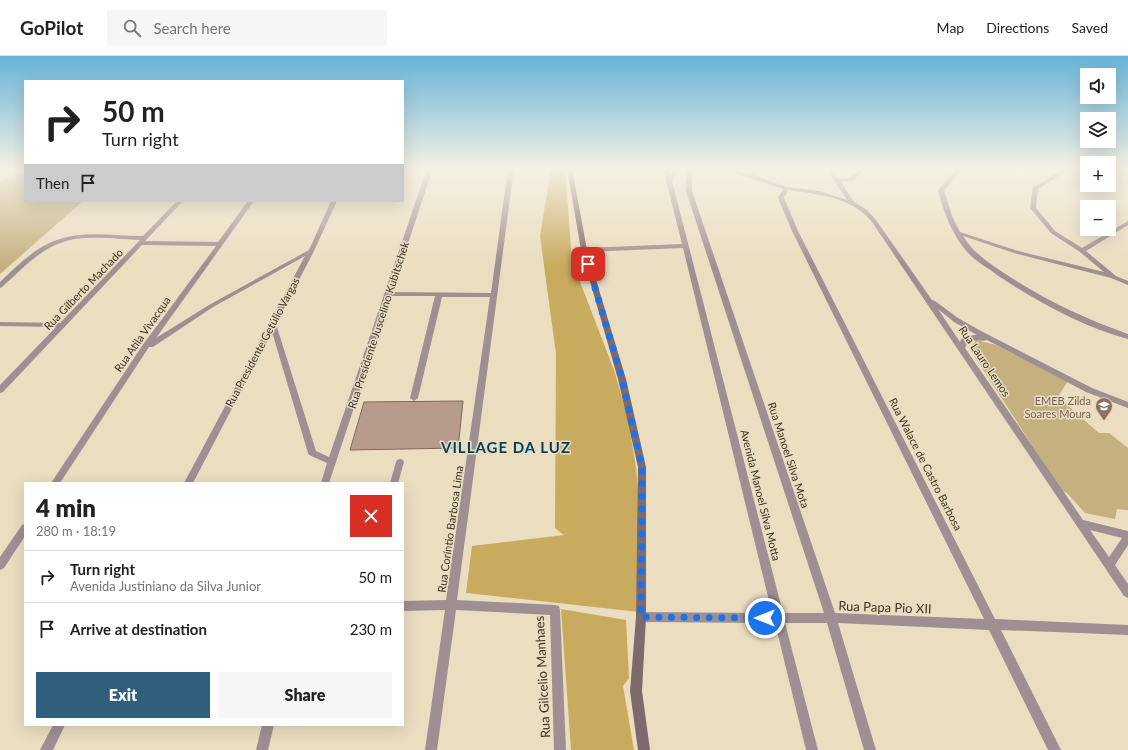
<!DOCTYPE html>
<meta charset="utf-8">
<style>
body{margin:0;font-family:Lato,sans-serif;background:#f6f6f6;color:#222;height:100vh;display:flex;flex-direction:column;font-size:15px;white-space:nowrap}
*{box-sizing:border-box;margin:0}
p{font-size:13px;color:#767676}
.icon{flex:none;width:22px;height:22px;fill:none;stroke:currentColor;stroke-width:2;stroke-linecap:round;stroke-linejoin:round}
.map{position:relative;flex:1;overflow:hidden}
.side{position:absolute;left:24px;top:426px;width:380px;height:244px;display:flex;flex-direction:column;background:#fff;border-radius:0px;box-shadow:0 4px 16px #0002}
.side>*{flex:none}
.banner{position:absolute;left:24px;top:24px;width:380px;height:122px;border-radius:0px;box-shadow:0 4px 16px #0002;background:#fff;color:#222;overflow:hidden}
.buttons{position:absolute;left:1080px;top:12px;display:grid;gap:8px}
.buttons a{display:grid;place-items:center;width:36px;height:36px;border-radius:0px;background:#fff;box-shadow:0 4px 16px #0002;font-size:20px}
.pin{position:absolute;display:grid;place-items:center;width:34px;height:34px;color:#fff;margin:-17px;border-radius:8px;box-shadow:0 2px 6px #0006}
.me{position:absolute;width:44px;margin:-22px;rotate:270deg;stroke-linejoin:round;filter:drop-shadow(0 0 3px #0008)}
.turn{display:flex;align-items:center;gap:14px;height:84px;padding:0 12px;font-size:18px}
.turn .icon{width:52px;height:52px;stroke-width:2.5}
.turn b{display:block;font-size:28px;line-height:34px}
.then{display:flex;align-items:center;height:38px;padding:0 12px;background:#0003;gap:8px;font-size:15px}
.round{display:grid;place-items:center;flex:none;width:42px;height:42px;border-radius:0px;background:#f6f6f6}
.overview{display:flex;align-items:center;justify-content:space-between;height:68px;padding:0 12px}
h1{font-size:24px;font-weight:800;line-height:30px}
.primary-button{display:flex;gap:8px;margin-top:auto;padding:8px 12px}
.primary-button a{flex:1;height:46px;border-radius:0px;background:#305f7e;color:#fff;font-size:16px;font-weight:800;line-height:46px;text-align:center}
.primary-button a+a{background:#f6f6f6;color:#222}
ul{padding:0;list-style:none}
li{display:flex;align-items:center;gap:12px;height:52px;padding:0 12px;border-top:1px solid #e0e0e0}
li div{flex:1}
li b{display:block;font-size:15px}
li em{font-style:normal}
header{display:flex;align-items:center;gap:24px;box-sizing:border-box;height:56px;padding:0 20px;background:#fff;border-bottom:1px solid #e0e0e0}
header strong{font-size:19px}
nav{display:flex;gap:22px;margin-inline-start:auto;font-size:14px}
.search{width:280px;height:36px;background:#f6f6f6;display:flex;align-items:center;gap:10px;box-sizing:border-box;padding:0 14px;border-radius:0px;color:#767676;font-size:15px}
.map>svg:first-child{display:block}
.green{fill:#c5b180}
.forest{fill:#c9ab60}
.building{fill:#b89c8b;stroke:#826858}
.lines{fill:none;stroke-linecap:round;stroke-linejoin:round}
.street{fill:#9e8f92;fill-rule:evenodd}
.secondary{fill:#7e696d;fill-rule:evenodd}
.route{stroke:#1a73e8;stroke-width:7;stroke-dasharray:0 12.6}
.labels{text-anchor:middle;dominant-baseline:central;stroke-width:3;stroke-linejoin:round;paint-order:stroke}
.street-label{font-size:11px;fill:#383428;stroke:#eaddc0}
.education-label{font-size:11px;fill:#785e54;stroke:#eaddc0;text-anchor:end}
.near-street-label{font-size:13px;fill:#383428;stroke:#eaddc0}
.district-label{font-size:15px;font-weight:bold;letter-spacing:1px;fill:#003e5e;stroke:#eaddc0}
</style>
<header>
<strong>GoPilot</strong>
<div class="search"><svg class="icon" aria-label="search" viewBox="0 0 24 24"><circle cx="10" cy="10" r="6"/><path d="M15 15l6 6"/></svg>Search here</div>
<nav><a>Map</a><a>Directions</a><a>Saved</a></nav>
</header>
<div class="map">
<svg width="1128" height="694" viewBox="0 0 1128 694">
<rect width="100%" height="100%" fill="#eaddc0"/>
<g class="green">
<path d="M25,115V145H83L0,218V125Z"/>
<path d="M976,284L996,289L1068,325L1058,341L1099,377H1109L1128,392V454L1117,453L1115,463L1085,457L1067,437L1061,434L971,295V290Z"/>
</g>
<g class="forest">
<path d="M551,112H565L572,205L614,314L628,363L636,411L642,481L639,556L466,537L472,490L564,479L555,472L556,298L540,180Z"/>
<path d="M561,553L626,564L629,622L623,630L634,694H571Z"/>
</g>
<path class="building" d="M463,345L458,392L350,394L364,346Z"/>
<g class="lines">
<g class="street">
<path d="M427,112H433L392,236L491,237L508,112H514L457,544L555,549L559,550L560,554L566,694H554L550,559L456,554L437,694H425L445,554L403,555V545L446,544L490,241H442L418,342L414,345L410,342L435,240H391L329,427H321L327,407L309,399L308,397L272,276L193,427H184L269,268V266L271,264L305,200L213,251L153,291H149L60,427H51L142,290L216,190L142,189L3,336L0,337V329L56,271L0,270V266L60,267L140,184C116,183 83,178 60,187C38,195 19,216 2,231L0,232V226C16,211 35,191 57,184C83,174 116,180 143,180L177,145H183L145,185L218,186L248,145H254L156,282L209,249L309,194L331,145H337L314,195L276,268L316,395L329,401Z"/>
<path d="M663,112H668L670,119L675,112H680L672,125L783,557H824L686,135L687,112H692V135L835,557L984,563L792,175L778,142L783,133L723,113V112H729L752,119L748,112H753L759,121L787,131L819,135L847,144L826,112H831L839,123L850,122L861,112H866L854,124L841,126L854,146L867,154L876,164L932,244L935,245L958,262L981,275L1092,332L1128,346V352L1086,336L987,284C981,286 976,283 968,286L965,292L1083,464L1128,475V489L1115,509L1128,528V542L1124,540L872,166C869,163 866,159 863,157C846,141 810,137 788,134L784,142L798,175L995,563L1128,569V579L1001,574L1061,694H1048L989,574L838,567L876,694H864L827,567H785L818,694H806L775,567L641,566L637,565L636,561L637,557L641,556L772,557L683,192L584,196L581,194L584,192L682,188ZM938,253L954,266L977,279H974L962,282L960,286ZM1090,474L1122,482L1109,501Z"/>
<path d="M958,112H963L944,134L952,160L960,176L1018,195L1104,216L1080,196L1051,177L1030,152L1033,131L1066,112H1072L1038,133L1036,152L1055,175L1082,192L1128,165V169L1086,195L1116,220L1128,225V229L1111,222L1014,197L963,180C973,196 986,205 1001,215C1041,242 1083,262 1128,278V283C1083,271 1036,245 997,219C989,212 978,207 970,199C953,181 944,158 938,134Z"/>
<path d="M400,403L403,404L404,406L398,427H390L396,406L397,404Z"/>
<path d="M25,468V480L4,512L0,514V501L22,469Z"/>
<path d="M53,669H65L53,694H40Z"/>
<path d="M262,669H274L268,694H256Z"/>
</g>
<path class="secondary" d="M567,112H572L587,194L626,323L646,411V561L642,635L650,694H638L630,635L636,561L638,411L618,323L581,194Z"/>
</g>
<linearGradient id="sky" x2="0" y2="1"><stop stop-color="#66b4d8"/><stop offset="0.54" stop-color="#f6f0e3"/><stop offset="1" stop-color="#f6f0e3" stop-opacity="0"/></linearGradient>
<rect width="1128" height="209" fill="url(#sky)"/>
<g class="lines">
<path class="route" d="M588,208L622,323L642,411L641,561L765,562"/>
</g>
<defs>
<g id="school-pin" transform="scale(0.9)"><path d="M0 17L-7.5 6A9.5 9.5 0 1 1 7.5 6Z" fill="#8d6e63" stroke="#eaddc0"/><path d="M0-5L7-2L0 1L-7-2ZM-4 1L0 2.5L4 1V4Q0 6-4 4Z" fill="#fff"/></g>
</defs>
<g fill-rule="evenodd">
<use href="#school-pin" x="1104" y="350"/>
</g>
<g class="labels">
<g class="street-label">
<text transform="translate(83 233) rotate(-46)">Rua Gilberto Machado</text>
<text transform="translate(378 269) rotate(-72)">Rua Presidente Juscelino Kubitschek</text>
<text transform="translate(142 278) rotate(-55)">Rua Atila Vivacqua</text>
<text transform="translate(262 286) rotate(-62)">Rua Presidente Getúlio Vargas</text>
<text transform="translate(985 305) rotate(56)">Rua Lauro Lemos</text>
<text transform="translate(789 399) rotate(72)">Rua Manoel Silva Mota</text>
<text transform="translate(926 408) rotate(63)">Rua Walace de Castro Barbosa</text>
<text transform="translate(761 439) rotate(76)">Avenida Manoel Silva Motta</text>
<text transform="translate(450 473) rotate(-82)">Rua Coríntio Barbosa Lima</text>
</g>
<g class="education-label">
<text x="1091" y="344">EMEB Zilda<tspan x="1091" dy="13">Soares Moura</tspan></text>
</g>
<g class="near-street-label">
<text transform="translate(885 551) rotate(2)">Rua Papa Pio XII</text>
<text transform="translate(542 621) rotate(-93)">Rua Gilcelio Manhaes</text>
</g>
<g class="district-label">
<text x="506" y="391">VILLAGE DA LUZ</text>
</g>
</g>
</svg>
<div class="buttons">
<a><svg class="icon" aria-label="sound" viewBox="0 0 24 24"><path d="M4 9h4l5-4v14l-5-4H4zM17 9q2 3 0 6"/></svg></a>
<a><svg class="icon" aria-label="layers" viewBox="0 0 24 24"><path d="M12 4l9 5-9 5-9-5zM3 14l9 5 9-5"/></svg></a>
<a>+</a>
<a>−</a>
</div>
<div class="pin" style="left:588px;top:208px;background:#d93025"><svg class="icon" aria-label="arrive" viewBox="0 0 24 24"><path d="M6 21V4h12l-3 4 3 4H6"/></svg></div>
<svg class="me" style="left:765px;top:562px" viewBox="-20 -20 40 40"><circle r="17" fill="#1a73e8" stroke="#fff" stroke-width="3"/><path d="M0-11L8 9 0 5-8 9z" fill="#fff"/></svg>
<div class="banner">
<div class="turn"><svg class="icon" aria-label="right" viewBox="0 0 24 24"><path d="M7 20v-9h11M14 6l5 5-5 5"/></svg><div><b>50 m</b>Turn right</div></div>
<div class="then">Then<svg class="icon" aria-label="arrive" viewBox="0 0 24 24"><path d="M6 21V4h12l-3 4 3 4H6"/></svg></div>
</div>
<section class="side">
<div class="overview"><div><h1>4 min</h1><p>280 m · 18:19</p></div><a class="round" style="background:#d93025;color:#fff"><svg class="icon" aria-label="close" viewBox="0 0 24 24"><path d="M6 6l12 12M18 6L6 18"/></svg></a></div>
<ul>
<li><svg class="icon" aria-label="right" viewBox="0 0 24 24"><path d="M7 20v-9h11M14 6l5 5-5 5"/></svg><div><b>Turn right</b><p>Avenida Justiniano da Silva Junior</p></div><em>50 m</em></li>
<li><svg class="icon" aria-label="arrive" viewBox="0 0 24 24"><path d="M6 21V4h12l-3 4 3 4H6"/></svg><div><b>Arrive at destination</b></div><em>230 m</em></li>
</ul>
<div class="primary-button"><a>Exit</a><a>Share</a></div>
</section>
</div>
